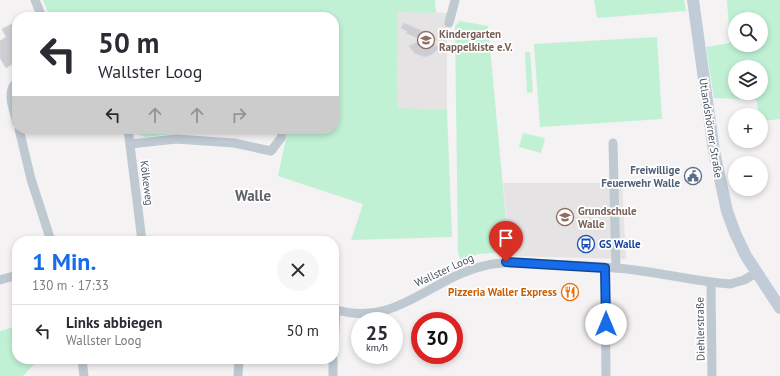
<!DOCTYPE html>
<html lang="de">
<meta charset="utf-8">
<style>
body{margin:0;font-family:"PT Sans",sans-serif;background:#f7f7f7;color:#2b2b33;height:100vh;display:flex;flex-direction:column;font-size:15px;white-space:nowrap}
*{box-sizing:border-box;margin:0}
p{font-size:13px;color:#7c7c81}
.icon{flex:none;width:22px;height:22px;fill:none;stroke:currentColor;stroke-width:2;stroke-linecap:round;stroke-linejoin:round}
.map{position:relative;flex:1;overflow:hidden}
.side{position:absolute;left:12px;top:236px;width:327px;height:128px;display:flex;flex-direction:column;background:#fff;border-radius:16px;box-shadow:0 2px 6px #0003}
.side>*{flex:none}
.banner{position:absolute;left:12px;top:12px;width:327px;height:122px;border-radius:16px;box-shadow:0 2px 6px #0003;background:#fff;color:#2b2b33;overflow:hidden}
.controls{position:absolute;left:728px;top:12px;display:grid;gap:8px}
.controls a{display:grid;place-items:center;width:40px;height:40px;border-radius:50%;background:#fff;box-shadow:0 2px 6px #0003;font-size:20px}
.speed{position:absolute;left:351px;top:312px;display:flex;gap:8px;font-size:20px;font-weight:700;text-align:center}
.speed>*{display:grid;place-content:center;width:52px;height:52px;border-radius:50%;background:#fff;box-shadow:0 2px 6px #0003;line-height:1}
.speed small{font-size:10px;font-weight:400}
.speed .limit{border:6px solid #d22;background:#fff;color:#111}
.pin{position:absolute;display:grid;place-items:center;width:34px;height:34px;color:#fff;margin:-41px -17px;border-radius:50% 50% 50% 0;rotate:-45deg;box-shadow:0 0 4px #0007}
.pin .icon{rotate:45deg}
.me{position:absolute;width:44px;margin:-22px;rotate:0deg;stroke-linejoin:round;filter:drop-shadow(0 0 3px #0008)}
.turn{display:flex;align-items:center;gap:14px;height:84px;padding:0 20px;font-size:18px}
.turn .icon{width:52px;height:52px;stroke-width:2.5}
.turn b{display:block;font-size:28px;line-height:34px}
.lanes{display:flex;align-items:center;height:38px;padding:0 20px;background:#0003;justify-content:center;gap:20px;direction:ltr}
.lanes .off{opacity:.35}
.round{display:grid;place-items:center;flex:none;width:42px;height:42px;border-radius:21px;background:#f7f7f7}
.summary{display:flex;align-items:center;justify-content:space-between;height:68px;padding:0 20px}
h1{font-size:24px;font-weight:800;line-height:30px;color:#176de9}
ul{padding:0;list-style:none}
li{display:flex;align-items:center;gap:12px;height:52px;padding:0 20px;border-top:1px solid #e1e1e2}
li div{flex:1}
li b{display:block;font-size:15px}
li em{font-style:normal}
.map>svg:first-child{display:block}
.education{fill:#e5e3e4}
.green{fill:#c1f1d5;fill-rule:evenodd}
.building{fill:#ccced4;stroke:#d6d8dd}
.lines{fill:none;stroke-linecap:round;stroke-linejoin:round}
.street{stroke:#bfc9d1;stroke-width:9}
.secondary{stroke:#c2ccd8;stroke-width:12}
.route-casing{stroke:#0f4797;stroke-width:10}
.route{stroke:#176de9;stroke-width:7}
.labels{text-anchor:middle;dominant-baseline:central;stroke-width:3.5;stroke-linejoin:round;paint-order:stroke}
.education-label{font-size:11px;font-weight:bold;fill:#785e54;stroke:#fff;text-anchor:start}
.street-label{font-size:11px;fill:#495460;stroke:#fff}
.service-label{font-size:11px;font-weight:bold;fill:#4e5e75;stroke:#fff;text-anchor:end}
.transit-label{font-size:11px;font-weight:bold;fill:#164399;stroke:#fff;text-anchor:start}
.food-label{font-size:11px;font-weight:bold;fill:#c56008;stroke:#fff;text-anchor:end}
.district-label{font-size:15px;font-weight:bold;fill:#5e6267;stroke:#fff}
</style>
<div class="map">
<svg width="780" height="376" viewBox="0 0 780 376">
<rect width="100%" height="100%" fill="#f4f2f2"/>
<g class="education">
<path d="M398,11L447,13V110L397,109Z"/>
<path d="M503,183H622L626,259L510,256Z"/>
</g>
<g class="green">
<path d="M43,0H435L436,13L398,12L397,108L447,110L452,237L351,240L363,204L278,176L288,129H334V17H50Z"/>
<path d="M594,0H684L686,11L597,18Z"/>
<path d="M727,0H780V119L761,121V115H758L757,100L714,98L706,47L730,43ZM735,19H761V45H735ZM735,67H761V93H735Z"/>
<path d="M460,21L488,26L509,252L478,254L461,261L458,253L455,26Z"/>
<path d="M657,37L662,119L540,127L534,44Z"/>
<path d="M525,52H530L533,92L527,93Z"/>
<path d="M138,129H172V134L145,137L140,135Z"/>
<path d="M523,133L545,138L541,153L519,147Z"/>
<path d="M17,326V359H39L23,376H0V331Z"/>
</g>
<g class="building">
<path d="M404,23L436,37L433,44L439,47L437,50L431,55L425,57L414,53L409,46L422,40L406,33L407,31L401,28Z"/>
<path d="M12,24L17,32V61L6,68L0,58V41L6,37L2,29Z"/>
</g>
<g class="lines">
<g class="street">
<path d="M35,0L42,17"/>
<path d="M449,23L455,0"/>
<path d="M17,82C5,91 14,110 17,123"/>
<path d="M19,129L31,179L51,241"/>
<path d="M128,129L142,241"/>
<path d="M613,143L616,268"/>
<path d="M130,144L176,139L234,143L271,151L281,138L283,129"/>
<path d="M605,268L606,376"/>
<path d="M0,280L17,275"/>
<path d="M711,283L712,376"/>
<path d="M334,309C394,329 429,279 483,266C504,261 526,263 547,264C570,265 593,266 616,268C654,271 692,281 730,284L744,280L756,273"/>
<path d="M334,347L336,309"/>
<path d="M82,359L84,376"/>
<path d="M238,376L239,359"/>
<path d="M333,376V359"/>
</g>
<path class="secondary" d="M693,0L714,151L727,211L735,233L746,256L780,308"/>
</g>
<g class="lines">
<g class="route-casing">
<path id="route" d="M506,262L605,268L606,324"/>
</g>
<use href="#route" class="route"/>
</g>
<defs>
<g id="school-ring" transform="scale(0.9)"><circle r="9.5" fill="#fff" stroke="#8d6e63" stroke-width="1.5"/><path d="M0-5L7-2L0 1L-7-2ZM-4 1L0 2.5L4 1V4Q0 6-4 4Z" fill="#8d6e63"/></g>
<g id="civic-ring" transform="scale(0.9)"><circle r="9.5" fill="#fff" stroke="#5c6f8a" stroke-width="1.5"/><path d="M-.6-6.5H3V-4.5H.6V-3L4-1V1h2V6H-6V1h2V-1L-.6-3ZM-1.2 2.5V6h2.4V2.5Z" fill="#5c6f8a"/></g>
<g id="bus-ring" transform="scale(0.9)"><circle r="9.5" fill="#fff" stroke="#1a4fb4" stroke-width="1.5"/><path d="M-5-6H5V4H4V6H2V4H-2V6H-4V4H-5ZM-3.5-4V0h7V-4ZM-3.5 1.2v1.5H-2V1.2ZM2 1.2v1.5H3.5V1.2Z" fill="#1a4fb4"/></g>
<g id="restaurant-ring" transform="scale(0.9)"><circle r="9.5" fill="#fff" stroke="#e8710a" stroke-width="1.5"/><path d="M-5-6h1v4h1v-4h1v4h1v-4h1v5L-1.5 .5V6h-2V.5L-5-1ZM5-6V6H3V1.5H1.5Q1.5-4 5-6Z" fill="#e8710a"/></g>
</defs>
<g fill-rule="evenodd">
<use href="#school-ring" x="426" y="40"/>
<use href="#civic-ring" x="693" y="176"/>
<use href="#school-ring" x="565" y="217"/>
<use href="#bus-ring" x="586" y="244"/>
<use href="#restaurant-ring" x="570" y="292"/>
</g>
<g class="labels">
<g class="education-label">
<text x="439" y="34">Kindergarten<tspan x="439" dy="13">Rappelkiste e.V.</tspan></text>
<text x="578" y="211">Grundschule<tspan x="578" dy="13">Walle</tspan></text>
</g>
<g class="street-label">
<text transform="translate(711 128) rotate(81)">Utlandshörner Straße</text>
<text transform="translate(147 183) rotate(83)">Kölkeweg</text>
<text transform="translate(444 270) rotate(-25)">Wallster Loog</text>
<text transform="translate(700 329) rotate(-91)">Diehlerstraße</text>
</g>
<g class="service-label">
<text x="680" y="170">Freiwillige<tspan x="680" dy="13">Feuerwehr Walle</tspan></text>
</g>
<g class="transit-label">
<text x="599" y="244">GS Walle</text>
</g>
<g class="food-label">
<text x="557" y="292">Pizzeria Waller Express</text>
</g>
<g class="district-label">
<text x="253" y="195">Walle</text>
</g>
</g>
</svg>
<div class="controls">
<a><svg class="icon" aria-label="search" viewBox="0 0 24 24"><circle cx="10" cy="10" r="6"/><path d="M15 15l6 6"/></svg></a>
<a><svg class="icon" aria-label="layers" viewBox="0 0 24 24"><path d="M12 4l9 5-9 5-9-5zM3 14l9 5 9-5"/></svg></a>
<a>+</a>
<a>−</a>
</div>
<div class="speed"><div>25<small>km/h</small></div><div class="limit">30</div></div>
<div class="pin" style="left:506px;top:262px;background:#d93025"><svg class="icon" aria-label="arrive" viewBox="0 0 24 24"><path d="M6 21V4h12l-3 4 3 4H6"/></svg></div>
<svg class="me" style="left:606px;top:324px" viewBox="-20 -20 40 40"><circle r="19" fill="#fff"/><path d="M0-13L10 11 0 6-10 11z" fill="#176de9"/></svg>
<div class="banner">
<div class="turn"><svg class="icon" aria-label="left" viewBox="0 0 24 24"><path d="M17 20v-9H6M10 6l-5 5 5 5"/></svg><div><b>50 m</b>Wallster Loog</div></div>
<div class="lanes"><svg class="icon" aria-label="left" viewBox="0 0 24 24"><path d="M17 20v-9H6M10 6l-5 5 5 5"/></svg><svg class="icon off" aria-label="ahead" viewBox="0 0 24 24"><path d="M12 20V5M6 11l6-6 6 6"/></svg><svg class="icon off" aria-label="ahead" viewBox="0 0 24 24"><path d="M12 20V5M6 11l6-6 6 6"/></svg><svg class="icon off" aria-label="right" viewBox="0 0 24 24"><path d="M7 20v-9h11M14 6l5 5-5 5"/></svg></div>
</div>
<section class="side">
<div class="summary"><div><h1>1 Min.</h1><p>130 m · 17:33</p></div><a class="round"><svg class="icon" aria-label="close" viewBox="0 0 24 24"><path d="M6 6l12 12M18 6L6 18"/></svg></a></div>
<ul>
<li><svg class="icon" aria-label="left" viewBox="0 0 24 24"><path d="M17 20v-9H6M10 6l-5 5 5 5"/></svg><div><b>Links abbiegen</b><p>Wallster Loog</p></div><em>50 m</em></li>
</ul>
</section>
</div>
